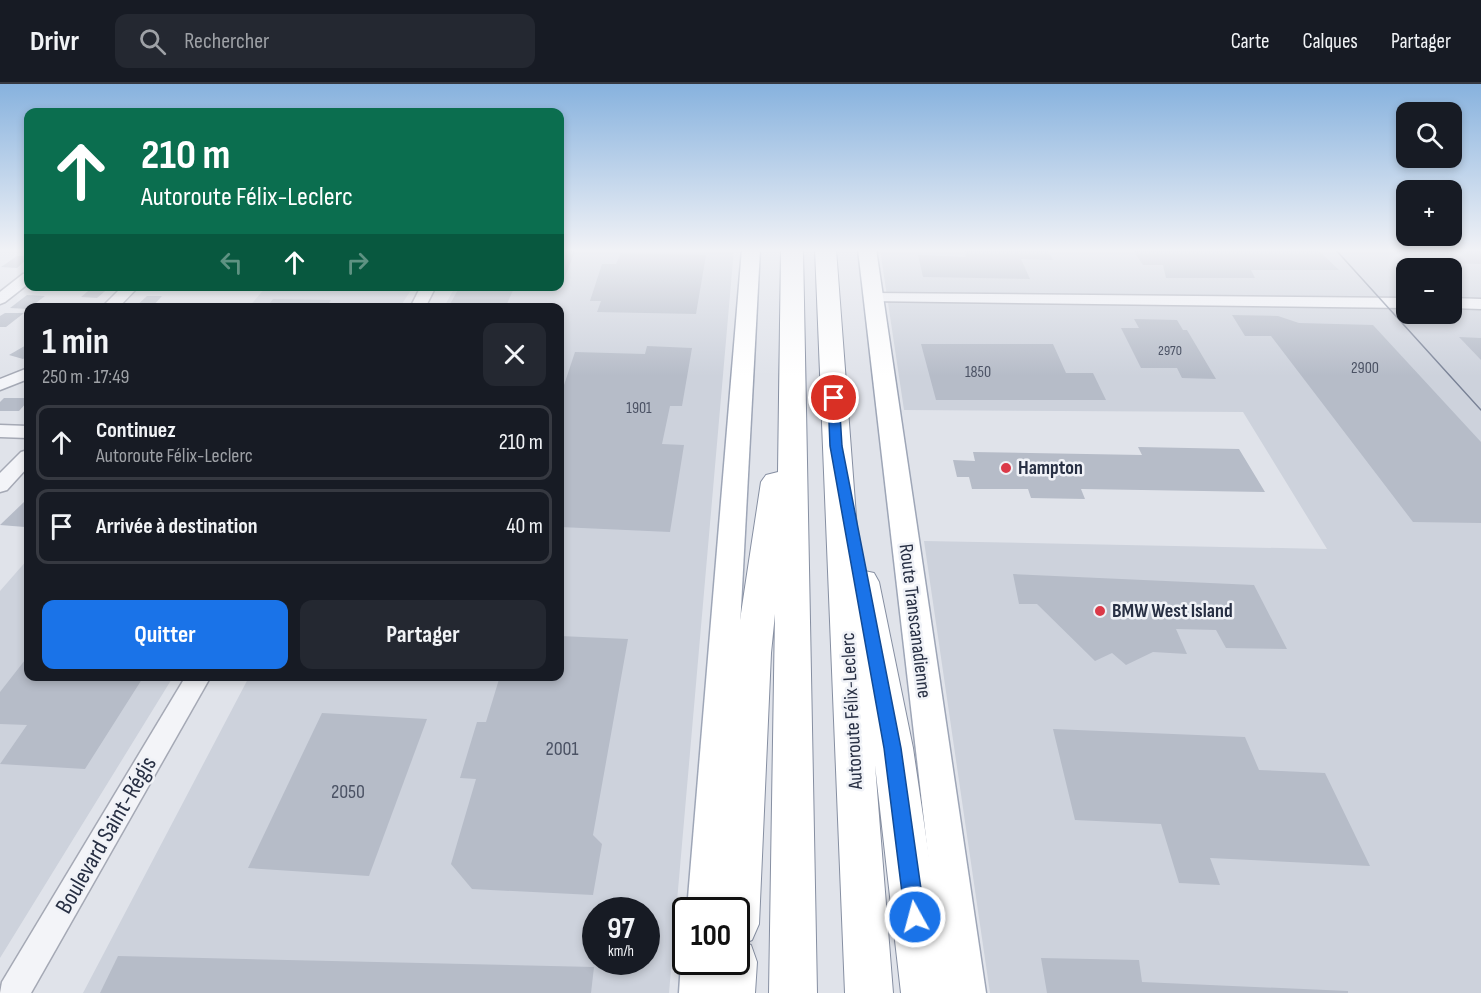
<!DOCTYPE html>
<html lang="fr">
<meta charset="utf-8">
<style>
body{margin:0;font-family:"Sofia Sans Condensed",sans-serif;background:#242831;color:#f1f3f6;height:100vh;display:flex;flex-direction:column;font-size:22px;white-space:nowrap}
*{box-sizing:border-box;margin:0}
p{font-size:20px;color:#9ea1a6}
.icon{flex:none;width:33px;height:33px;fill:none;stroke:currentColor;stroke-width:2;stroke-linecap:round;stroke-linejoin:round}
.map{position:relative;flex:1;overflow:hidden}
.panel{position:absolute;left:24px;top:219px;width:540px;height:378px;display:flex;flex-direction:column;background:#171b24;border-radius:12px;box-shadow:0 3px 9px #0003}
.panel>*{flex:none}
.hud{position:absolute;left:24px;top:24px;width:540px;height:183px;border-radius:12px;box-shadow:0 3px 9px #0003;background:#0b6e4f;color:#fff;overflow:hidden}
.controls{position:absolute;left:1396px;top:18px;display:grid;gap:12px}
.controls a{display:grid;place-items:center;width:66px;height:66px;border-radius:12px;background:#171b24;box-shadow:0 3px 9px #0003;font-size:30px}
.speed{position:absolute;left:582px;top:813px;display:flex;gap:12px;font-size:30px;font-weight:700;text-align:center}
.speed>*{display:grid;place-content:center;width:78px;height:78px;border-radius:50%;background:#171b24;box-shadow:0 3px 9px #0003;line-height:1}
.speed small{font-size:15px;font-weight:400}
.speed .limit{border:3px solid #111;border-radius:9px;background:#fff;color:#111}
.pin{position:absolute;display:grid;place-items:center;width:51px;height:51px;color:#fff;margin:-26px;border:3px solid #fff;border-radius:50%;box-shadow:0 2px 6px #0007}
.me{position:absolute;width:66px;margin:-33px;rotate:353deg;stroke-linejoin:round;filter:drop-shadow(0 0 4px #0008)}
.turn{display:flex;align-items:center;gap:21px;height:126px;padding:0 18px;font-size:27px}
.turn .icon{width:78px;height:78px;stroke-width:2.5}
.turn b{display:block;font-size:42px;line-height:51px}
.lanes{display:flex;align-items:center;height:57px;padding:0 18px;background:#0003;justify-content:center;gap:30px;direction:ltr}
.lanes .off{opacity:.35}
.round{display:grid;place-items:center;flex:none;width:63px;height:63px;border-radius:12px;background:#242831}
.overview{display:flex;align-items:center;justify-content:space-between;height:102px;padding:0 18px}
h1{font-size:36px;font-weight:700;line-height:45px}
.button{display:flex;gap:12px;margin-top:auto;padding:12px 18px}
.button a{flex:1;height:69px;border-radius:12px;background:#1a73e8;color:#fff;font-size:24px;font-weight:700;line-height:69px;text-align:center}
.button a+a{background:#242831;color:#f1f3f6}
ul{padding:0;list-style:none}
li{display:flex;align-items:center;gap:18px;height:75px;margin:0 12px 9px;padding:0 6px;border:3px solid #363941;border-radius:12px}
li div{flex:1}
li b{display:block;font-size:22px}
li em{font-style:normal}
header{display:flex;align-items:center;gap:36px;box-sizing:border-box;height:84px;padding:0 30px;background:#171b24;border-bottom:2px solid #363941}
header strong{font-size:28px}
nav{display:flex;gap:33px;margin-inline-start:auto;font-size:21px}
.search{width:420px;height:54px;background:#242831;display:flex;align-items:center;gap:15px;box-sizing:border-box;padding:0 21px;border-radius:12px;color:#9ea1a6;font-size:22px}
.map>svg:first-child{display:block}
.built{fill:#cdd2dc;fill-rule:evenodd}
.building{fill:#b6bcc8}
.lines{fill:none;stroke-linecap:round;stroke-linejoin:round}
.minor-casing{stroke:#a5a9b5;stroke-width:3}
.major-casing{stroke:#9ea6b7;stroke-width:3}
.highway-casing{stroke:#868fa2;stroke-width:2}
.minor{fill:#f3f4f8;fill-rule:evenodd}
.major{fill:#fff;fill-rule:evenodd}
.highway{fill:#fff;fill-rule:evenodd}
.tram{stroke:#788195;stroke-width:1.5}
.route{fill:#1a73e8;stroke:#114b97;stroke-width:1.5}
.poi-dot{fill:#db3948;stroke:#f0f2f7;stroke-width:2}
.labels{text-anchor:middle;dominant-baseline:central;stroke-width:5;stroke-linejoin:round;paint-order:stroke}
.far-number-label{font-size:14px;fill:#4b5264}
.number-label{font-size:16px;fill:#4b5264}
.poi-label{font-size:20px;font-weight:bold;fill:#272f43;stroke:#f0f2f7;text-anchor:start}
.street-label{font-size:20px;fill:#272f43;stroke:#f0f2f7}
.near-number-label{font-size:20px;fill:#4b5264}
.near-street-label{font-size:24px;fill:#272f43;stroke:#f0f2f7}
</style>
<header>
<strong>Drivr</strong>
<div class="search"><svg class="icon" aria-label="search" viewBox="0 0 24 24"><circle cx="10" cy="10" r="6"/><path d="M15 15l6 6"/></svg>Rechercher</div>
<nav><a>Carte</a><a>Calques</a><a>Partager</a></nav>
</header>
<div class="map">
<svg width="1481" height="909" viewBox="0 0 1481 909">
<rect width="100%" height="100%" fill="#e0e3ea"/>
<g class="built">
<path d="M560,165H734L669,909H83L249,593L560,592V224L444,223L455,203L560,202ZM596,826H646V878H596Z"/>
<path d="M880,165H1481V909H990L924,457L1327,465L1243,328L904,326ZM1407,184H1452V230H1407Z"/>
<path d="M266,203H413L400,223L248,224Z"/>
<path d="M28,475V592L173,593L0,874V507Z"/>
</g>
<g class="building">
<path d="M560,165H576L560,205L542,204V202H560Z"/>
<path d="M964,165H1047L1053,176L1021,175L1030,195L923,193L918,171L966,173Z"/>
<path d="M1132,165H1317L1339,186H1251L1255,194H1166L1163,181H1143Z"/>
<path d="M1393,165H1481V180L1407,178Z"/>
<path d="M621,169L706,171L696,230L597,228L601,217H590L602,180H616Z"/>
<path d="M17,172H28V174L17,184L1,183Z"/>
<path d="M37,202H56L50,207H32Z"/>
<path d="M94,202H111L97,214L81,213Z"/>
<path d="M460,202H515L505,224H448Z"/>
<path d="M27,211L45,212L28,225L10,224Z"/>
<path d="M147,212H162L151,224H134Z"/>
<path d="M273,215L331,216L328,221L346,222V224H266Z"/>
<path d="M5,229H24L6,243H0V232Z"/>
<path d="M1232,231L1278,232L1299,239L1373,241L1481,358V439L1413,438L1271,252H1245Z"/>
<path d="M1134,235L1177,236L1183,246H1187L1216,295L1182,294L1177,284H1141L1121,244H1139Z"/>
<path d="M1459,253L1481,254V276Z"/>
<path d="M28,260V272L23,275L9,271Z"/>
<path d="M921,260H1053L1066,289H1093L1106,316H936Z"/>
<path d="M647,262L692,264L682,322H670L662,360L684,361L670,448L560,443V313L575,268L645,270Z"/>
<path d="M4,314H28V317L19,327H0V318Z"/>
<path d="M1138,363L1239,365L1265,408L1081,405L1085,415L1031,414L1028,405H972L969,393H957L953,376L975,377L973,368L1142,371Z"/>
<path d="M24,418H28V440L25,443L0,441Z"/>
<path d="M1013,490L1254,501L1287,565L1226,564L1216,546L1176,545L1187,570L1153,568L1126,581L1112,569L1095,577L1037,520H1019Z"/>
<path d="M560,552L628,555L593,751L602,760L593,811L472,805L451,780L476,695L460,694L477,638H486L500,592H560Z"/>
<path d="M25,576H28V592H144L85,685L0,680L27,641L0,640V608Z"/>
<path d="M322,629L427,635L369,792L248,784Z"/>
<path d="M1053,645L1245,653L1259,686L1325,689L1370,782L1210,774L1220,801L1179,799L1161,740L1075,736Z"/>
<path d="M118,872L594,883L591,909H100Z"/>
<path d="M1041,874L1139,876L1142,898L1348,907V909H1047Z"/>
</g>
<g class="lines">
<g class="minor-casing">
<g id="minor">
<path d="M28,189V200L5,218L0,220V208L23,190Z"/>
<path d="M123,202H139L118,224H101Z"/>
<path d="M421,202H436L425,224H410Z"/>
<path d="M873,209L1407,214V224L868,217L865,214L868,211Z"/>
<path d="M1452,214L1481,215V225L1452,224Z"/>
<path d="M28,284V295L0,306V295Z"/>
<path d="M0,341L28,342V354L0,353Z"/>
<path d="M28,366V383L7,406L0,408V389L21,368Z"/>
<path d="M186,592H211L31,909H0L2,898Z"/>
</g>
</g>
<g class="major-casing">
<g id="major">
<path d="M742,165H760L725,826H687Z"/>
<path d="M858,165H876L986,909H944Z"/>
<path d="M686,867V878H721V909H679L681,878Z"/>
</g>
</g>
<g class="highway-casing">
<g id="highway">
<path d="M781,165H803L817,909H769L775,530L771,569L759,840L752,856L745,859L751,861L757,878L755,909H707L711,878H736V826H714L735,569L761,398L766,391L778,388Z"/>
<path d="M815,165H836L860,486L874,489L879,498L913,664L949,909H901L875,681L893,909H845Z"/>
</g>
</g>
<use href="#minor" class="minor"/>
<use href="#major" class="major"/>
<use href="#highway" class="highway"/>
<path class="tram" d="M1335,165L1481,326"/>
</g>
<linearGradient id="sky" x2="0" y2="1"><stop stop-color="#87b2de"/><stop offset="0.57" stop-color="#f1f2f6"/><stop offset="1" stop-color="#f1f2f6" stop-opacity="0"/></linearGradient>
<rect width="1481" height="292" fill="url(#sky)"/>
<path class="route" d="M834,311L839,314L842,362L901,664L925,833L922,840L915,843L908,840L905,833L884,664L830,362L828,314Z"/>
<g class="poi-dot">
<circle cx="1006" cy="384" r="6"/>
<circle cx="1100" cy="527" r="6"/>
</g>
<g class="labels">
<g class="far-number-label">
<text x="1170" y="266">2970</text>
</g>
<g class="number-label">
<text x="1365" y="284">2900</text>
<text x="978" y="288">1850</text>
<text x="639" y="324">1901</text>
</g>
<g class="poi-label">
<text x="1018" y="384">Hampton</text>
<text x="1112" y="527">BMW West Island</text>
</g>
<g class="street-label">
<text transform="translate(915 537) rotate(83)">Route Transcanadienne</text>
<text transform="translate(852 627) rotate(-93)">Autoroute Félix-Leclerc</text>
</g>
<g class="near-number-label">
<text x="562" y="665">2001</text>
<text x="348" y="708">2050</text>
</g>
<g class="near-street-label">
<text transform="translate(106 751) rotate(-60)">Boulevard Saint-Régis</text>
</g>
</g>
</svg>
<div class="controls">
<a><svg class="icon" aria-label="search" viewBox="0 0 24 24"><circle cx="10" cy="10" r="6"/><path d="M15 15l6 6"/></svg></a>
<a>+</a>
<a>−</a>
</div>
<div class="speed"><div>97<small>km/h</small></div><div class="limit">100</div></div>
<div class="pin" style="left:834px;top:314px;background:#d93025"><svg class="icon" aria-label="arrive" viewBox="0 0 24 24"><path d="M6 21V4h12l-3 4 3 4H6"/></svg></div>
<svg class="me" style="left:915px;top:833px" viewBox="-20 -20 40 40"><circle r="17" fill="#1a73e8" stroke="#fff" stroke-width="3"/><path d="M0-11L8 9 0 5-8 9z" fill="#fff"/></svg>
<div class="hud">
<div class="turn"><svg class="icon" aria-label="ahead" viewBox="0 0 24 24"><path d="M12 20V5M6 11l6-6 6 6"/></svg><div><b>210 m</b>Autoroute Félix-Leclerc</div></div>
<div class="lanes"><svg class="icon off" aria-label="left" viewBox="0 0 24 24"><path d="M17 20v-9H6M10 6l-5 5 5 5"/></svg><svg class="icon" aria-label="ahead" viewBox="0 0 24 24"><path d="M12 20V5M6 11l6-6 6 6"/></svg><svg class="icon off" aria-label="right" viewBox="0 0 24 24"><path d="M7 20v-9h11M14 6l5 5-5 5"/></svg></div>
</div>
<section class="panel">
<div class="overview"><div><h1>1 min</h1><p>250 m · 17:49</p></div><a class="round"><svg class="icon" aria-label="close" viewBox="0 0 24 24"><path d="M6 6l12 12M18 6L6 18"/></svg></a></div>
<ul>
<li><svg class="icon" aria-label="ahead" viewBox="0 0 24 24"><path d="M12 20V5M6 11l6-6 6 6"/></svg><div><b>Continuez</b><p>Autoroute Félix-Leclerc</p></div><em>210 m</em></li>
<li><svg class="icon" aria-label="arrive" viewBox="0 0 24 24"><path d="M6 21V4h12l-3 4 3 4H6"/></svg><div><b>Arrivée à destination</b></div><em>40 m</em></li>
</ul>
<div class="button"><a>Quitter</a><a>Partager</a></div>
</section>
</div>
